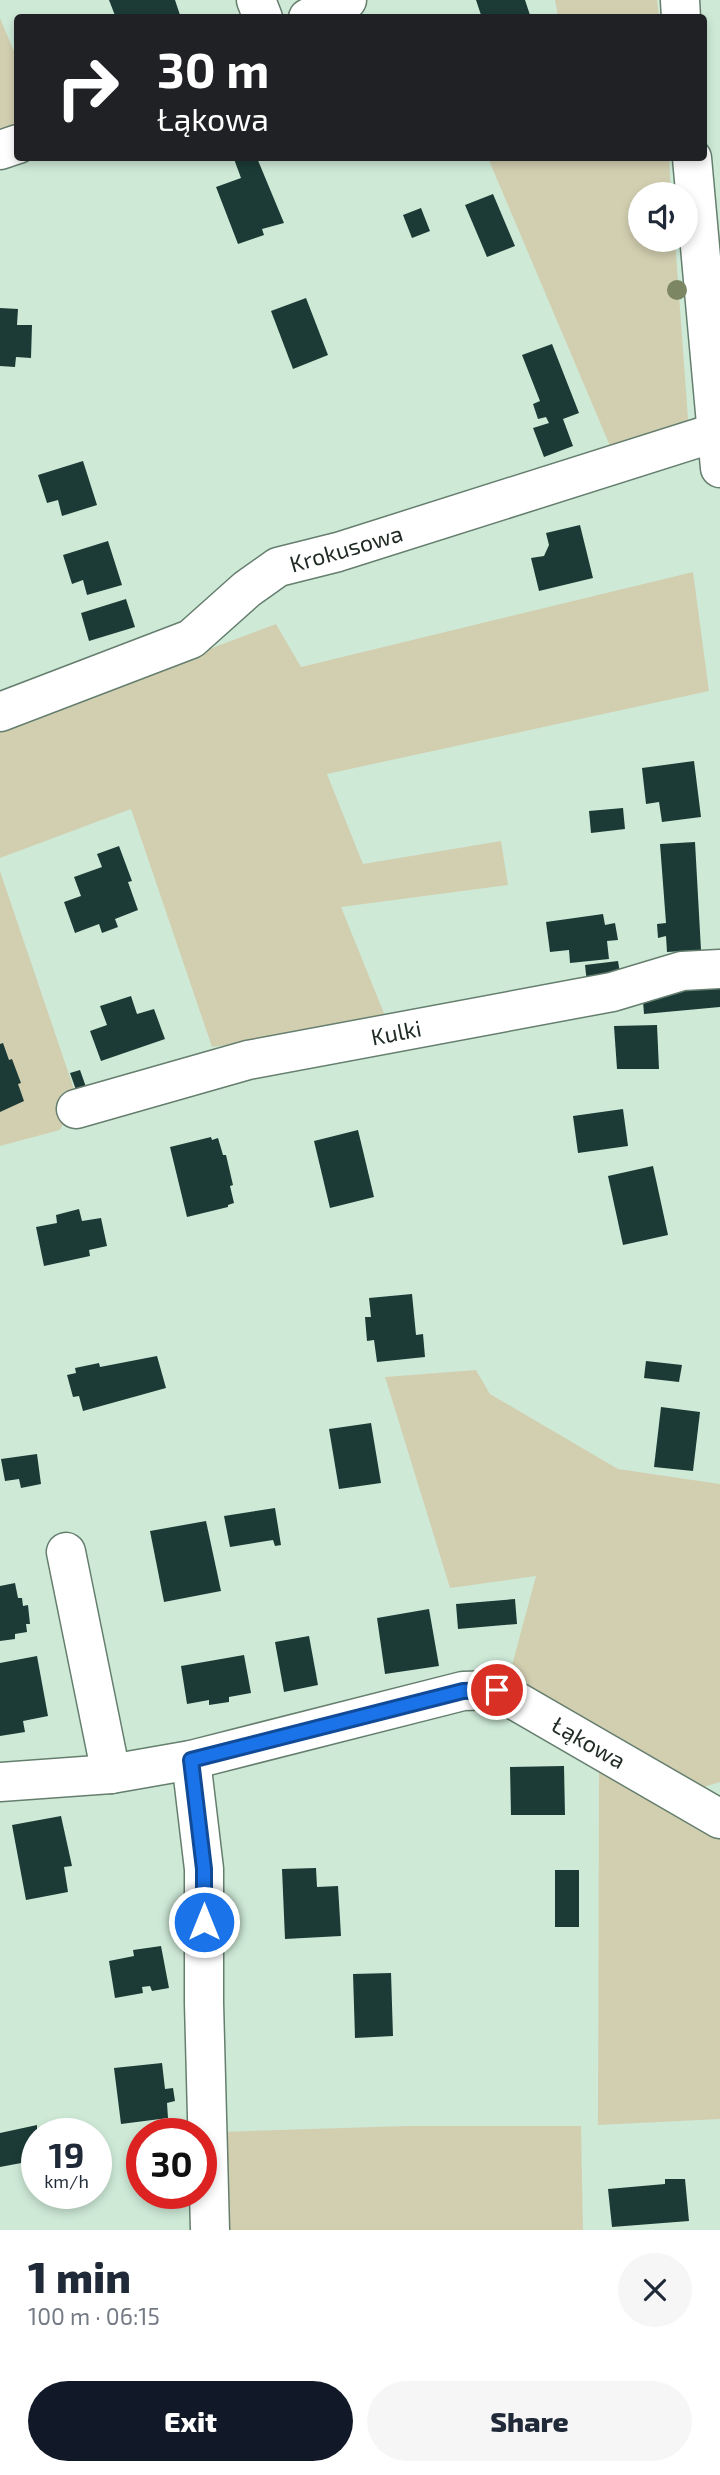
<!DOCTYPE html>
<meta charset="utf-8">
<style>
body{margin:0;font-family:"Exo 2",sans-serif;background:#f6f6f7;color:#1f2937;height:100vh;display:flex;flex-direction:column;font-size:26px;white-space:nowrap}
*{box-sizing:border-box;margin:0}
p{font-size:23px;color:#747a83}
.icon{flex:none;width:38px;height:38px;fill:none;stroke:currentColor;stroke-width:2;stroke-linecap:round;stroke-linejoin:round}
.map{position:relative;height:2230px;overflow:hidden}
.side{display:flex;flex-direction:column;background:#fff;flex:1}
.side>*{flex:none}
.guide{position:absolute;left:14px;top:14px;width:693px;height:147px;border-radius:7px;box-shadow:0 4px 10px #0003;background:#202124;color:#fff;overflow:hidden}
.controls{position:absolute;left:628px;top:182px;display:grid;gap:14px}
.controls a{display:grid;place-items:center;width:70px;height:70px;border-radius:50%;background:#fff;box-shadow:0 4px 10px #0003;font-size:35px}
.speed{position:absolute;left:21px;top:2118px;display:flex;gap:14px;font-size:35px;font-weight:700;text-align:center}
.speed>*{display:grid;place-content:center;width:91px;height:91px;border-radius:50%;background:#fff;box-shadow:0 4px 10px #0003;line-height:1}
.speed small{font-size:18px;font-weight:400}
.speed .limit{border:10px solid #d22;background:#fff;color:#111}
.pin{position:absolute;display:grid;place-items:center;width:60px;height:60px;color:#fff;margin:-30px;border:4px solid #fff;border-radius:50%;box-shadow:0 2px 7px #0007}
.me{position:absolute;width:77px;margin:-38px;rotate:0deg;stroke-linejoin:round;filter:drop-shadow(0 0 5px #0008)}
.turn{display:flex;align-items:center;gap:24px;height:147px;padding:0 28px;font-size:32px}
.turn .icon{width:91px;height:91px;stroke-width:2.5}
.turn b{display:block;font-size:49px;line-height:60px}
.round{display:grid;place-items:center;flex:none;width:74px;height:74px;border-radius:37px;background:#f6f6f7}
.overview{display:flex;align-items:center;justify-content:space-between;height:119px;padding:0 28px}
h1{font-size:42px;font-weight:800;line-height:52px}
.cta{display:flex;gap:14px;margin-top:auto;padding:14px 28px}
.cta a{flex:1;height:80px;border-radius:42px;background:#111827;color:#fff;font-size:28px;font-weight:800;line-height:80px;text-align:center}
.cta a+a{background:#f6f6f7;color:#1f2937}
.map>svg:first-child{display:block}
.green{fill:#d2cfb1}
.building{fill:#1c3b36}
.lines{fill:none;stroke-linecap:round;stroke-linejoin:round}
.minor-casing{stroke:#657e6e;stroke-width:41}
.minor{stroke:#fff;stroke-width:38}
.tree{fill:#7c8663}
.route-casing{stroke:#114b97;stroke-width:18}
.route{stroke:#1a73e8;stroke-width:12}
.labels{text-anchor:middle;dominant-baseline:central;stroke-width:7;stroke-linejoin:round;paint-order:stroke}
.street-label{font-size:23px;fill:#1f2a23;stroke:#fff}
</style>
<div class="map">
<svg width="720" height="2230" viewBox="0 0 720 2230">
<rect width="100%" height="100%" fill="#ceead7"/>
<g class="green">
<path d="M555,0H657L659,17H558Z"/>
<path d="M0,18L18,61L17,128L0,135Z"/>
<path d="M488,158H669L671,194H640V240H675L689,432L613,453Z"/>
<path d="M693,572L709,691L327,774L363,864L501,841L508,885L341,907L388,1023L212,1047L131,809L0,858V730L34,721L183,659L276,624L301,667Z"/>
<path d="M0,871L77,1098L60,1130L0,1146Z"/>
<path d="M476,1370L490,1394L618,1469L720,1484V1782L694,1790L513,1681L511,1669L536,1576L450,1588L385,1377Z"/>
<path d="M599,1769L720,1834V2119L598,2125Z"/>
<path d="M407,2126H581L583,2230H223L218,2132Z"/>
</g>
<g class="building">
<path d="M109,0H175L180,15L174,18H116Z"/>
<path d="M476,0H525L531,18H482Z"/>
<path d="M237,158H257L284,223L262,229L264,235L238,244L216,187L241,178L234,159Z"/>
<path d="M493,194L515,246L487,257L465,205Z"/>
<path d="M421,208L430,231L412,238L403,215Z"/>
<path d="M306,298L328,355L293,369L271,311Z"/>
<path d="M0,308L18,309L17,325H32L31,358L16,357L15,367L0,366Z"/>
<path d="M552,344L579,413L563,419L573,446L544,457L533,428L549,423L546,417L538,419L533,404L540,401L522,355Z"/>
<path d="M83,461L97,505L62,516L58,500L47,503L38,475Z"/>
<path d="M580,525L593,578L539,591L531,558L544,556L549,545L546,533Z"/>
<path d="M108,541L122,585L87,595L83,580L72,584L63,555Z"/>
<path d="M126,599L135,627L89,641L81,613Z"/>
<path d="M694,761L701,817L662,822L659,802L646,804L642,768Z"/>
<path d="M623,808L625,829L591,833L589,811Z"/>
<path d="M695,842L701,950L667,952L666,936L658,938L657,924L666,923L660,844Z"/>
<path d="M119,846L132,881L128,882L138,910L115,919L118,927L102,933L99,924L75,933L64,902L81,896L74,877L102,867L97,854Z"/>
<path d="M603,914L605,925L615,923L618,940L607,941L609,959L570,963L569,950L550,952L546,922Z"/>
<path d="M618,961L621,979L587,983L585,965Z"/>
<path d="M720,982V1007L644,1014L642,988Z"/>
<path d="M131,996L137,1014L154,1009L165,1039L101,1061L90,1031L107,1025L100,1006Z"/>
<path d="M657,1025L659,1069H617L614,1026Z"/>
<path d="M3,1043L9,1060L12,1059L21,1083L18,1084L24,1101L0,1112V1044Z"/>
<path d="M80,1070L86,1087L76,1090L70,1073Z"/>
<path d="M623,1109L628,1146L578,1153L573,1116Z"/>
<path d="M358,1130L374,1197L330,1208L314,1141Z"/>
<path d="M211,1137L212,1140L218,1138L223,1155H226L233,1185L230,1186L234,1203L228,1205V1207L187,1217L170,1147Z"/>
<path d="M653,1166L668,1235L623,1245L608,1176Z"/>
<path d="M79,1209L82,1221L101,1218L107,1246L89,1250L90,1256L44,1266L36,1227L57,1223L56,1215Z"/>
<path d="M412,1294L416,1335L423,1334L425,1357L377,1362L374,1340L367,1341L365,1317H371L369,1298Z"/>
<path d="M157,1356L166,1388L83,1411L79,1396L73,1397L67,1375L76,1373L75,1368L99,1363L100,1367Z"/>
<path d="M646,1361L682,1365L679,1382L644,1378Z"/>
<path d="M661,1407L700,1412L693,1471L654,1467Z"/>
<path d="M371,1423L381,1483L339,1489L329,1429Z"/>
<path d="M37,1454L41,1484L21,1488L19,1479L5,1481L1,1459Z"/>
<path d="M275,1508L281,1545L275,1546L273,1540L230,1547L224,1516Z"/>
<path d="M206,1521L221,1591L164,1602L150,1531Z"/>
<path d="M15,1583L18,1598H22L23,1606L28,1605L30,1624H26L27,1632L15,1634V1639L0,1641V1586Z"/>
<path d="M515,1599L517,1624L458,1629L456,1604Z"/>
<path d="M429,1609L439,1666L385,1674L377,1618Z"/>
<path d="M309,1636L318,1685L284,1692L275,1642Z"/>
<path d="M244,1655L251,1693L229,1697V1702L209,1705V1700L187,1704L181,1666Z"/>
<path d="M37,1656L48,1716L23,1721L25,1732L0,1736V1663Z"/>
<path d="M564,1766L565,1815H511L510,1767Z"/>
<path d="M61,1816L72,1866L64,1867L68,1892L26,1900L12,1825Z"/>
<path d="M316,1868L317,1887L338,1886L341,1936L285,1939L282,1869Z"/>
<rect x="555" y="1870" width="24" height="57"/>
<path d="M161,1946L169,1988L152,1991L150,1986L142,1987L143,1993L115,1998L109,1961L134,1956L133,1950Z"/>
<path d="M391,1973L393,2036L355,2038L353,1974Z"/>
<path d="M162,2063L165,2089L173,2088L175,2101L167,2103L168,2118L121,2124L114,2068Z"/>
<path d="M37,2125V2160L0,2167V2133Z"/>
<path d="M665,2179H685L689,2221L612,2227L608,2189L665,2184Z"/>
</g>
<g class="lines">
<g class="minor-casing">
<g id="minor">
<path d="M256,0L263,18"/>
<path d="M680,0L681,18"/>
<path d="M308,18L347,0"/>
<path d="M0,150L18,144"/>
<path d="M692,158L720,468"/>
<path d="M0,712L191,639L247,589L278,567L338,552L717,432"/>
<path d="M76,1109L248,1060L612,992L682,971L720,969"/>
<path d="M66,1552L111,1774"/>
<path d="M191,1760L204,1869V2003L210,2230"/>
<path d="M0,1782L111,1774L191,1760L463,1691L497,1690L720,1819"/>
</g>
</g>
<use href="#minor" class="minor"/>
</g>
<circle class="tree" cx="677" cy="290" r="10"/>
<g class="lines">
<g class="route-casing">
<path id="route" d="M204,1922V1869L191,1760L463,1691L497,1690"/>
</g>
<use href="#route" class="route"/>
</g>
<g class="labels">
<g class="street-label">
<text transform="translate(346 548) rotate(-16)">Krokusowa</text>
<text transform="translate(396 1032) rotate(-11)">Kulki</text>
<text transform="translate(589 1742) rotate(30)">Łąkowa</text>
</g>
</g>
</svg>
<div class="controls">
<a><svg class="icon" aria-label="sound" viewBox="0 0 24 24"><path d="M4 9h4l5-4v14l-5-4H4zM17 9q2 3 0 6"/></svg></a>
</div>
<div class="speed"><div>19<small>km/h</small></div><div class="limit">30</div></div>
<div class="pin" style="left:497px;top:1690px;background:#d93025"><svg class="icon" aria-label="arrive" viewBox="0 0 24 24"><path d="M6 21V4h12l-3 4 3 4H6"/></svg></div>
<svg class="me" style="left:204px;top:1922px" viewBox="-20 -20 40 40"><circle r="17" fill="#1a73e8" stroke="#fff" stroke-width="3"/><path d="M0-11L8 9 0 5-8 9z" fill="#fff"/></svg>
<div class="guide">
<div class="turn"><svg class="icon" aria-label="right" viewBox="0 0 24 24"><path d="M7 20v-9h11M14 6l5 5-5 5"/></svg><div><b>30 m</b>Łąkowa</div></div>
</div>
</div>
<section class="side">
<div class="overview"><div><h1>1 min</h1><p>100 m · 06:15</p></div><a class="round"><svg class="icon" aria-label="close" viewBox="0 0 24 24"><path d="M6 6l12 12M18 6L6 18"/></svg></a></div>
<div class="cta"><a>Exit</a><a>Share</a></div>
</section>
